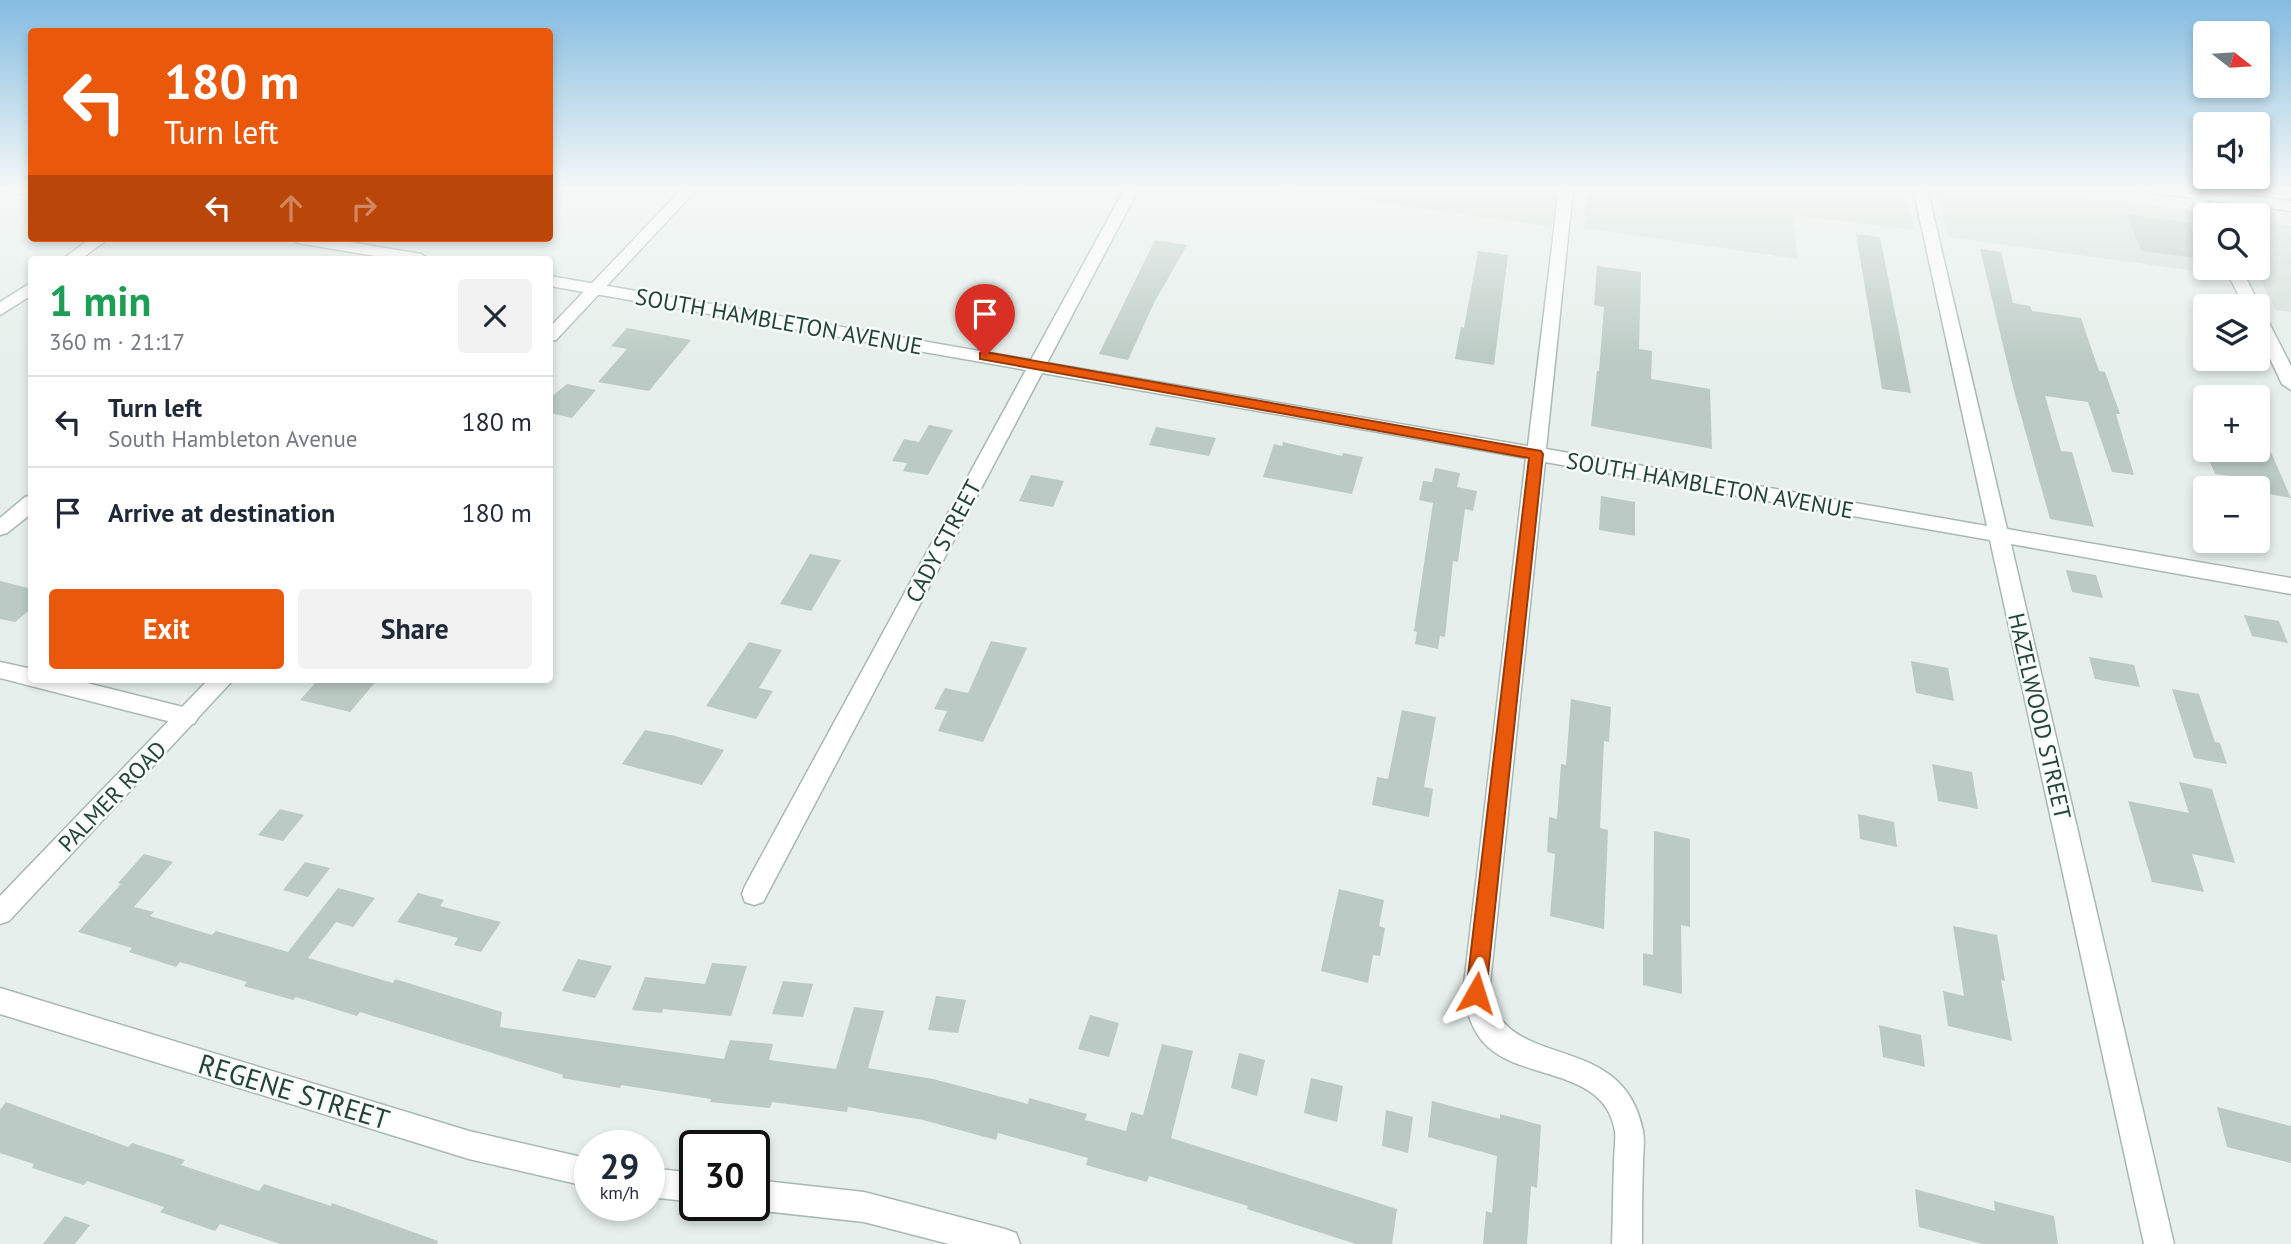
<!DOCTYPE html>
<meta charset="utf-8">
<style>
body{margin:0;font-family:"PT Sans",sans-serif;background:#f2f2f3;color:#1f2937;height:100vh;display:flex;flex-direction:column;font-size:26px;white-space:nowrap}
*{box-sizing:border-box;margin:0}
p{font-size:23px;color:#747a83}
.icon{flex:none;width:38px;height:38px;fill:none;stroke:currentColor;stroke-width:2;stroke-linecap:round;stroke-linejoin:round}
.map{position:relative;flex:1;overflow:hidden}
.details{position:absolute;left:28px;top:256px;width:525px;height:427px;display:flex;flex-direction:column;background:#fff;border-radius:7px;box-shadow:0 4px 10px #0003}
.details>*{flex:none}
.hud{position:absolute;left:28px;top:28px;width:525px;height:214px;border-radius:7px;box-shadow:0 4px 10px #0003;background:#ea580c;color:#fff;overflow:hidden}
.needle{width:46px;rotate:107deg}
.buttons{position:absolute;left:2193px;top:21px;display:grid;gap:14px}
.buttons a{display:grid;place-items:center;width:77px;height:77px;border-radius:7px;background:#fff;box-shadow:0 4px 10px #0003;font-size:35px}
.speed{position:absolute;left:574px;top:1130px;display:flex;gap:14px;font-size:35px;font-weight:700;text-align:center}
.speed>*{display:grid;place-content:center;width:91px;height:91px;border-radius:50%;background:#fff;box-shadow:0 4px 10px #0003;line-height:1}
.speed small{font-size:18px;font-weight:400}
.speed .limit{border:4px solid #111;border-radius:10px;background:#fff;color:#111}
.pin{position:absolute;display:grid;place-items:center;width:60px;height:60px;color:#fff;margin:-72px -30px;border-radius:50% 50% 50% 0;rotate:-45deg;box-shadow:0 0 7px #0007}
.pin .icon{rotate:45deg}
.me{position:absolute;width:77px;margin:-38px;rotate:6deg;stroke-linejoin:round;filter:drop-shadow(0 0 5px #0008)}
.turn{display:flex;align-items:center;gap:24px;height:147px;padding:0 21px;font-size:32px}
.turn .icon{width:91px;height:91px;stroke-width:2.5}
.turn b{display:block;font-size:49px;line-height:60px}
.lanes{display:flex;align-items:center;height:66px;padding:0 21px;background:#0003;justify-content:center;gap:35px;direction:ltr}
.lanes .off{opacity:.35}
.round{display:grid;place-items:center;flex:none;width:74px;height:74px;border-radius:7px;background:#f2f2f3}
.headline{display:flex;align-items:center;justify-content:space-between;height:119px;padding:0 21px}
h1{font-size:42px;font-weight:800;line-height:52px;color:#1e9e55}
.primary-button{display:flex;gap:14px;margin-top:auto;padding:14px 21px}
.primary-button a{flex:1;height:80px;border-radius:7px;background:#ea580c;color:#fff;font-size:28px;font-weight:800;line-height:80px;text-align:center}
.primary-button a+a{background:#f2f2f3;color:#1f2937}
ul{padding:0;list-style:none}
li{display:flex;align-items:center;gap:21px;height:91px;padding:0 21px;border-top:2px solid #e0e1e3}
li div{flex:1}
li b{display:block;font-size:26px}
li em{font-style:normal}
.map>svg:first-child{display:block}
.built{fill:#d4dfda}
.building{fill:#bbcac4}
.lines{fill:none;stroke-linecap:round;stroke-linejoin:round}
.minor-casing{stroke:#a8b8b2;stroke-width:3}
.tertiary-casing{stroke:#a8b8b2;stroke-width:3}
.secondary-casing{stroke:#a4bbb3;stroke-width:3}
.minor{fill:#fff;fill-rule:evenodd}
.tertiary{fill:#fff;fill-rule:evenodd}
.secondary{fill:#fff;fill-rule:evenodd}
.route{fill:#ea580c;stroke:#983908;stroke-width:2}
.labels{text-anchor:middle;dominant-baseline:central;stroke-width:5;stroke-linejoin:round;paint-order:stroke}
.street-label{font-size:23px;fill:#24423a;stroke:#f7fbf9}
.near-street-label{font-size:28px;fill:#24423a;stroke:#f7fbf9}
</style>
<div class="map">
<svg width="2291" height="1244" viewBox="0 0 2291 1244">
<rect width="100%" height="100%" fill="#e6efeb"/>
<g class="built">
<path d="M1274,188H1559L1555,227Z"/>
<path d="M1587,188H1904L1914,230L1792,215L1798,259L1584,228Z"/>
<path d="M1937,188H2020L2193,211L2205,234V268H2221L2225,275L1948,237Z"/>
<path d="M2258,221L2291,226V312L2276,310L2254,268H2258Z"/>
</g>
<g class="building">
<path d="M2126,214L2189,223L2205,259L2141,251Z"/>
<path d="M1856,234L1880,237L1911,393L1882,389Z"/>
<path d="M1155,240L1187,245L1154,303L1128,360L1099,354Z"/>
<path d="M1980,249L2001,252L2013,303L2030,306L2032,311L2081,318L2099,371L2105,372L2120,414H2116L2134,475L2112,472L2088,402L2045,396L2061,451L2072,452L2094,527L2050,519L2014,391Z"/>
<path d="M1478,251L1508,255L1494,365L1455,359L1461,327L1464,328Z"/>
<path d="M1597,266L1641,272L1639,349L1652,351L1651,379L1710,389L1712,449L1591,426L1597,371H1599L1604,307L1594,305Z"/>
<path d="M627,328L691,340L649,391L598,382L627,349L611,346Z"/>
<path d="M567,384L596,390L572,418L550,413V398Z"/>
<path d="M929,425L953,430L928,475L903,471L907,463L892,461L904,439L919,442Z"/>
<path d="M1156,427L1216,438L1209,456L1149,445Z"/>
<path d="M1283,442L1342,456L1343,453L1363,457L1352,494L1263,477L1274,444L1282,446Z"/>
<path d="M2205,450H2270L2291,498L2258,492V488H2249L2245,478L2215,474Z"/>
<path d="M1435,468L1460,473L1457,487L1477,491L1473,511L1465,509L1458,562L1453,561L1445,637L1440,636L1438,649L1415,644L1417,632L1414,631L1433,503L1419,500L1423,481L1432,482Z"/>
<path d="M1031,475L1064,481L1053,507L1019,501Z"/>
<path d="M1601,496L1635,502V536L1599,530Z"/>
<path d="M810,554L841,560L811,611L780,604Z"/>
<path d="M2066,570L2096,575L2103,598L2072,592Z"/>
<path d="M0,581L32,589V608L15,622L0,619Z"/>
<path d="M2244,615L2279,621L2288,643L2252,636Z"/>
<path d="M991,641L1027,648L983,742L938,731L947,711L934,709L945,688L968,693Z"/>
<path d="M749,642L782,650L759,688L773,691L756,719L706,706Z"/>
<path d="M2089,657L2134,665L2140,687L2095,679Z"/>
<path d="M1911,661L1948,668L1954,701L1916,693Z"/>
<path d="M336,679H378L350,712L300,700L318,680L333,683Z"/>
<path d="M2172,689L2199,694L2215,742L2220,743L2227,764L2194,758Z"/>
<path d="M1571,699L1611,707L1609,742L1604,741L1600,828L1608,830L1604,929L1550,916L1555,854L1547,852L1549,817L1557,819L1561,764L1566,765Z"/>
<path d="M1402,710L1436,717L1424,787L1433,789L1429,817L1372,805L1377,777L1388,779Z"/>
<path d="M645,730L675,736L724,750L702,785L622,764Z"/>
<path d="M1932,764L1972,772L1978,809L1938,801Z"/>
<path d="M2179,782L2212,789L2235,863L2192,854L2204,892L2152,882L2128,801L2189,813Z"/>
<path d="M280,809L304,815L283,841L258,835Z"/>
<path d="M1858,814L1894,822L1897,847L1860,839Z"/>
<path d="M1654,831L1690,839V927L1681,925L1682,994L1643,985V953L1653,955Z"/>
<path d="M144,854L173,862L134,907L154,912L150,916L212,935L216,931L288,952L338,888L375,898L353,927L336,922L308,958L393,983L395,979L502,1012L500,1027L724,1059L730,1040L773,1044L769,1060L836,1069L854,1007L884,1011L868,1068L933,1079L1028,1104L1029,1098L1087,1114L1085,1120L1126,1131L1131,1112L1143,1115L1162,1044L1193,1051L1171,1138L1397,1209L1392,1244H1356L1247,1209L1248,1206L1149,1176L1147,1182L1086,1165L1088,1158L998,1133L996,1140L923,1120L848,1107L847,1112L772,1102L770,1108L710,1102L711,1099L621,1085L620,1088L562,1078L563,1075L360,1012L357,1016L296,997L293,1000L244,986L247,982L180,962L176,967L129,952L132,948L78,932L121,884L118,883Z"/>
<path d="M305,862L330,868L308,897L283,890Z"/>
<path d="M1339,889L1384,900L1379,926L1385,928L1380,956L1373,955L1368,983L1321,971Z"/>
<path d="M418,893L444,900L440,906L501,922L481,952L454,945L458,938L397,922Z"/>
<path d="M1953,926L1997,935L2005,981L2001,980L2012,1041L1948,1026L1943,991L1964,996Z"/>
<path d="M578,959L612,966L595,998L562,991Z"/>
<path d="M712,963L747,966L731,1016L663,1009L662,1013L632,1010L645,977L705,984Z"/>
<path d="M783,981L813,984L803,1017L772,1014Z"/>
<path d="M936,996L966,1000L958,1033L928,1030Z"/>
<path d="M1090,1015L1119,1023L1109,1057L1078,1049Z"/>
<path d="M1879,1025L1921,1035L1925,1067L1883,1057Z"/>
<path d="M1239,1053L1265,1060L1257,1096L1231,1088Z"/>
<path d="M1311,1078L1343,1086L1337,1122L1304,1113Z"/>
<path d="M1432,1101L1500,1119V1114L1541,1125L1537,1188L1531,1186L1527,1244H1483L1486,1211L1492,1213L1497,1156L1428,1137Z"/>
<path d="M6,1102L128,1147L132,1143L185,1160L181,1165L259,1191L264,1184L331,1206L332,1203L438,1241L437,1244H280L220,1224L215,1231L160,1212L164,1207L87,1181L84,1185L32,1168L34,1164L0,1153V1110Z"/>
<path d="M2217,1107L2291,1126V1163L2227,1147Z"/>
<path d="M1386,1110L1413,1117L1408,1153L1382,1146Z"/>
<path d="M1915,1189L1995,1211L1994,1201L2054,1216L2058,1244H1982L1919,1227Z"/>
<path d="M65,1216L90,1225L75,1244H43Z"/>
</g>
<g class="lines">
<g class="minor-casing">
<g id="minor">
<path d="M3,188H32V196L5,191Z"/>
<path d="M1125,188H1139L1047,363L1528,446L1559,188H1573L1546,449L1987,526L1913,188H1927L2007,529L2291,578V594L2011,544L2174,1244H2144L1990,540L1545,462L1489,993C1507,1074 1623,1028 1643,1131C1645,1141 1643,1153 1643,1163C1642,1190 1642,1217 1642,1244H1612C1613,1217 1613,1190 1614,1163C1614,1153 1616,1141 1615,1131C1605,1068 1523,1081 1487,1046C1472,1032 1467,1012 1463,993L1526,458L1042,373L763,902L754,905L745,902L742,894L745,886L1026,370L550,286V276L1031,360Z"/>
<path d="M2186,188H2200L2214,215H2205V219L2202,218Z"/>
<path d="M91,238H109L81,259H63Z"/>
<path d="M290,238H325L421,254L429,259H393L298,243Z"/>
<path d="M2225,268H2241L2260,306L2258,310V306H2244Z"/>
<path d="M32,282V295L0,315V302Z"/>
<path d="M2258,312L2266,317L2291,366V390L2282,384L2258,333Z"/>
<path d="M32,495V513L7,533L0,535V518L25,497Z"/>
<path d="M0,662L32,669V679H71L187,708L195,711L198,717L195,723L187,726L0,678Z"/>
<path d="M0,988L469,1131L590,1159V1187L469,1159L0,1014Z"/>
<path d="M649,1168L695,1173V1202L649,1197Z"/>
<path d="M754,1180L864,1192L1005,1229L1016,1233L1020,1244H949L864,1222L754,1210L745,1206H754Z"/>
</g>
</g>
<g class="tertiary-casing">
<g id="tertiary">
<path d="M683,188H698L556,340L550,341V327Z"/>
<path d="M209,679H234L9,921L0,924V896Z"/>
</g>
</g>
<g class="secondary-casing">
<path id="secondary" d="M2140,188H2181L2291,201V211L2147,192Z"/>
</g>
<use href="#minor" class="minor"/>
<use href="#tertiary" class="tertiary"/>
<use href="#secondary" class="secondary"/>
</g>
<linearGradient id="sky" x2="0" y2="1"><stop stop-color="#84bce0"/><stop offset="0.52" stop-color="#f4f8f6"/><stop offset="1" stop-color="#f4f8f6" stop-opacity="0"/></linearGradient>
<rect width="2291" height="362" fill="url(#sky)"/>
<path class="route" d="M985,352L1541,451L1543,454L1486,993L1483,999L1476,1002L1469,999L1466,993L1529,458L980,359V353Z"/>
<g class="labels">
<g class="street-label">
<text transform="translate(779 321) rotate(10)">SOUTH HAMBLETON AVENUE</text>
<text transform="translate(1710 485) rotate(10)">SOUTH HAMBLETON AVENUE</text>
<text transform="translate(943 541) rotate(-62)">CADY STREET</text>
<text transform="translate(2040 716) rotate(77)">HAZELWOOD STREET</text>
<text transform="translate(112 796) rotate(-46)">PALMER ROAD</text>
</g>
<g class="near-street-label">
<text transform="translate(294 1091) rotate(17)">REGENE STREET</text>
</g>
</g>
</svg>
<div class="buttons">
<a><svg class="needle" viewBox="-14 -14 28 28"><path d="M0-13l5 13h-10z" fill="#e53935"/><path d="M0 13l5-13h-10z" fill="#747a83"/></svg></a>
<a><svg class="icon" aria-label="sound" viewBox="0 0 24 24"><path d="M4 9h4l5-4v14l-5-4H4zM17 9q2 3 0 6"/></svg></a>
<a><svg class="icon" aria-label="search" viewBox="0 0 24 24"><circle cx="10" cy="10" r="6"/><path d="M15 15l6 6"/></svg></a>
<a><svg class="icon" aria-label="layers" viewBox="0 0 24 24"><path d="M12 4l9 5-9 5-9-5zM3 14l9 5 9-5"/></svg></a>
<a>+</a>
<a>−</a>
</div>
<div class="speed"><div>29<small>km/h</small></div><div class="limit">30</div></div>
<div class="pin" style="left:985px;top:356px;background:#d93025"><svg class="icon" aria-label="arrive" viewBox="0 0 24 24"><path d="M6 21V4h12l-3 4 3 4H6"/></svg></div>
<svg class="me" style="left:1476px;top:993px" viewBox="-20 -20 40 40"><path d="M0-17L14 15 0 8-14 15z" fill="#ea580c" stroke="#fff" stroke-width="4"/></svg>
<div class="hud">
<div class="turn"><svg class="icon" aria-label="left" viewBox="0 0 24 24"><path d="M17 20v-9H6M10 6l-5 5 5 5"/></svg><div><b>180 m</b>Turn left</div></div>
<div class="lanes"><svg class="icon" aria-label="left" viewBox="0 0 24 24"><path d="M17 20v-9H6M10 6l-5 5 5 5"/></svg><svg class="icon off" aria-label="ahead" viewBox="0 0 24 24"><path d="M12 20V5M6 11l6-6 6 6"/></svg><svg class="icon off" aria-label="right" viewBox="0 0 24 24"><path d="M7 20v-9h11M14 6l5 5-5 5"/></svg></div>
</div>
<section class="details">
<div class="headline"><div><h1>1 min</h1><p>360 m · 21:17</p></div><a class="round"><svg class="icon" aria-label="close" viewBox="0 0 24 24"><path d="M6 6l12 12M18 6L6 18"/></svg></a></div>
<ul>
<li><svg class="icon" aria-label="left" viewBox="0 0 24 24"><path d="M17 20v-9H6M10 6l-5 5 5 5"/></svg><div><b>Turn left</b><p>South Hambleton Avenue</p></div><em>180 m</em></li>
<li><svg class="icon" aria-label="arrive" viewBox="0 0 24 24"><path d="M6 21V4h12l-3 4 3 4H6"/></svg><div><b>Arrive at destination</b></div><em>180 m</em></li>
</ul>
<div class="primary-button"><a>Exit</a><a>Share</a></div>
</section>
</div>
